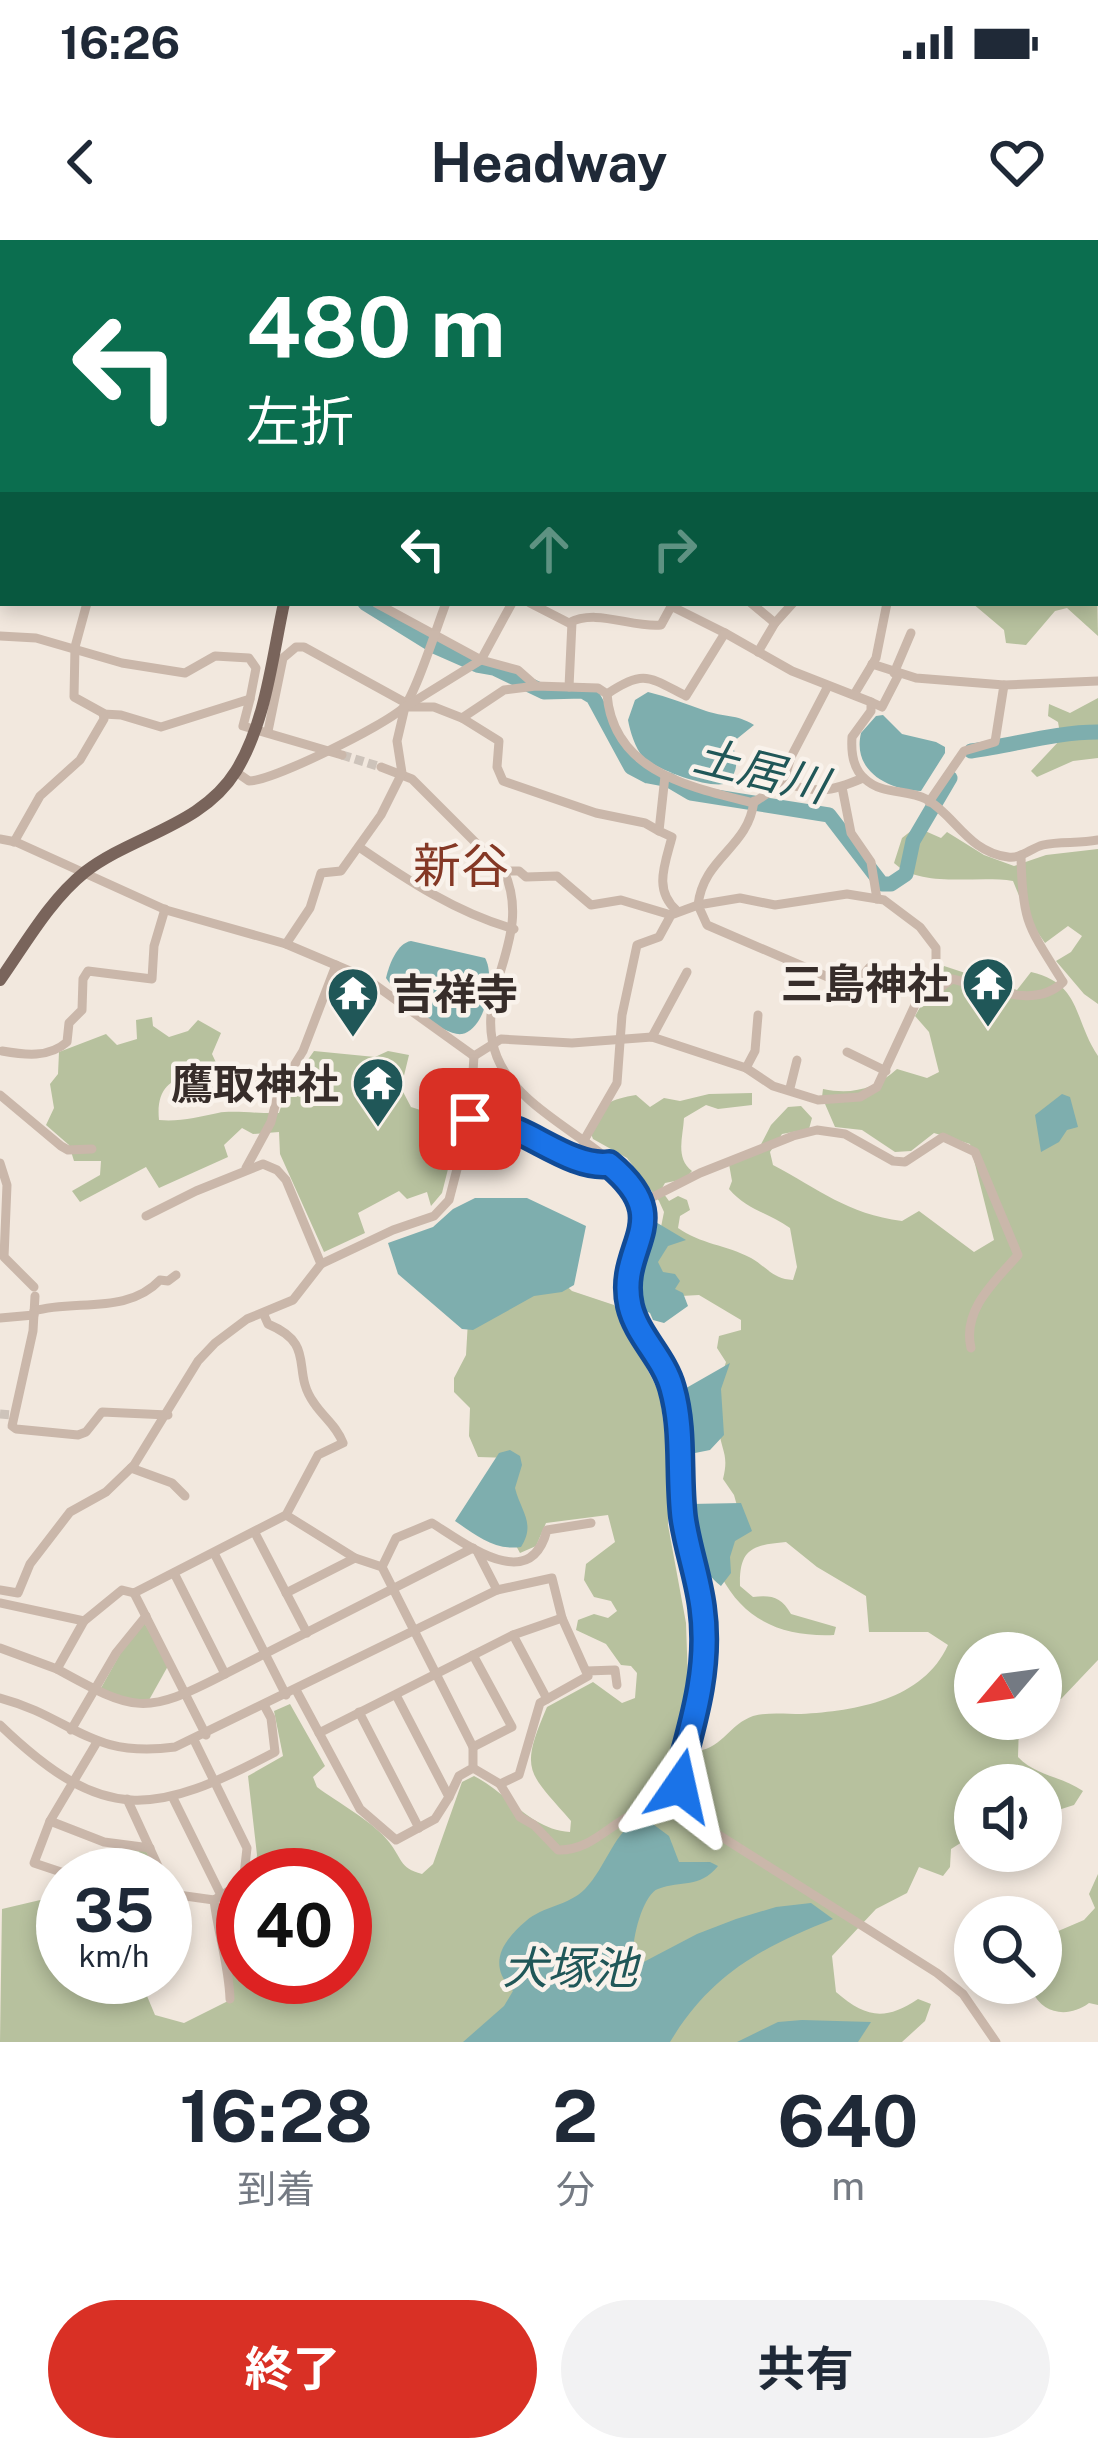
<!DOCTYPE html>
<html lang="ja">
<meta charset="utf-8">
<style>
body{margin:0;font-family:"Public Sans","Noto Sans JP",sans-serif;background:#f2f2f3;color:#1f2937;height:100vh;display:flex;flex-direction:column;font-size:45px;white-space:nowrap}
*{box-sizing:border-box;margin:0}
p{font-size:39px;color:#747a83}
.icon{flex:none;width:66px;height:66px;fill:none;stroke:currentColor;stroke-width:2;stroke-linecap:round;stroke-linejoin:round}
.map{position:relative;height:1802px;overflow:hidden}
.panel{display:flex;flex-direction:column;background:#fff;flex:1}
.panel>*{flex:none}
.top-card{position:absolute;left:0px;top:0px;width:1098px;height:366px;box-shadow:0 6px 18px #0003;background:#0b6e4f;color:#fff;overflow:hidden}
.needle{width:78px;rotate:241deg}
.fabs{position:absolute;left:954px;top:1392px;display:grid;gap:24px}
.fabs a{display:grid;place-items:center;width:108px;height:108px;border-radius:50%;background:#fff;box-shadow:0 6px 18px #0003;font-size:60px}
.speed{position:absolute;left:36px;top:1608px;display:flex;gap:24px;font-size:60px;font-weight:700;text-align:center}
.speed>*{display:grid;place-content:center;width:156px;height:156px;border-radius:50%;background:#fff;box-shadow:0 6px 18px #0003;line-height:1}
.speed small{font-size:30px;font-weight:400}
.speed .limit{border:18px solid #d22;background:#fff;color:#111}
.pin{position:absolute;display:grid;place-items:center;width:102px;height:102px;color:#fff;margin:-51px;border-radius:24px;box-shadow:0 6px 18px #0006}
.me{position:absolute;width:132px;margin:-66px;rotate:11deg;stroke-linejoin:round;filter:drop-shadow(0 0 9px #0008)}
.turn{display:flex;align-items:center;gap:42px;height:252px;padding:0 48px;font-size:54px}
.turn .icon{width:156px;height:156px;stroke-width:2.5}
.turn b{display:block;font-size:84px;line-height:102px}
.lanes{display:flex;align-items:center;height:114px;padding:0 48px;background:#0003;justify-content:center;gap:60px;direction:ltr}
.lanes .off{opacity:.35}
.eta{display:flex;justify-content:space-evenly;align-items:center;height:204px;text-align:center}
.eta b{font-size:72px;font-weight:700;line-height:84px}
.primary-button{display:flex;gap:24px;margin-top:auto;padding:24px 48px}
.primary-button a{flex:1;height:138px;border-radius:72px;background:#d93025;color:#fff;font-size:48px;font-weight:700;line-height:138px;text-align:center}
.primary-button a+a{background:#f2f2f3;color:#1f2937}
.status{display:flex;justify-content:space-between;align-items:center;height:84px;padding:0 60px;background:#fff;direction:ltr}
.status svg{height:33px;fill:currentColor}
header{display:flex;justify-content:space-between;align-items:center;height:156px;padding:0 48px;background:#fff;font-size:54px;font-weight:700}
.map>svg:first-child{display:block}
.green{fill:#b7c19e}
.water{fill:#7eaeae}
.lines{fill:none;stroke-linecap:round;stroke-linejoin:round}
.river{stroke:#7eaeae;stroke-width:15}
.minor-tunnel{stroke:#cdc3ba;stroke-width:9;stroke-dasharray:9 4.5;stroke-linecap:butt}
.minor{stroke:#cab7aa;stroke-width:9}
.major{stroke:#79645b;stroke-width:12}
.route-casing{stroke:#114b97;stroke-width:30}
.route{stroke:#1a73e8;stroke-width:21}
.labels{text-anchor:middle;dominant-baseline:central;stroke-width:9;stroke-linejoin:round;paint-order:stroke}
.poi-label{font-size:42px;font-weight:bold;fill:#372d2a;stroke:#f9f2eb;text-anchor:end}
.water-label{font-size:45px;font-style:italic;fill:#205758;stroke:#f9f2eb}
.quarter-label{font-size:48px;fill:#843825;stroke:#f9f2eb}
</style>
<div class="status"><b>16:26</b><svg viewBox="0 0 49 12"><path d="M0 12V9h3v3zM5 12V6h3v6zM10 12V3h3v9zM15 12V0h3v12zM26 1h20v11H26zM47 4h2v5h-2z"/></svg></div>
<header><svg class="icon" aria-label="back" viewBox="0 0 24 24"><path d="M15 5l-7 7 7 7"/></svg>Headway<svg class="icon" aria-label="heart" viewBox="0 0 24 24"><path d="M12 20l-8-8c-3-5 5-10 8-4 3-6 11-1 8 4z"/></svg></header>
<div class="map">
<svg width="1098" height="1802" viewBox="0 0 1098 1802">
<rect width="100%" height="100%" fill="#f2e8de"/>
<g class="green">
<path d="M1095,243L1098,396L1067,368L1055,371L1026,405L1006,403L1004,390L972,363H1095Z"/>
<path d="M1098,458V518L1073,521L1037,537L1031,531L1061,499L1058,482L1048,476L1049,464L1070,473Z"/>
<path d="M916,587L941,598L947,592L984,615L1014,626L1046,615L1098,609V764L1084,754L1056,721L1071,712L1082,696L1068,686L1045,703L1029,680L1013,641C976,635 922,649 894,623L902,598Z"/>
<path d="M944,726L1017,750L1031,732C1082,744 1073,779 1098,816V1420L1061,1459L1041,1464V1413H975V1479H1023L1019,1484L1018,1517C1036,1536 1061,1536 1083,1551L1074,1565L1052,1572L1041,1589V1545H975V1594L951,1609L950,1627L943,1636L919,1627L907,1653L876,1669L832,1716L836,1752C866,1778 885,1781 918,1759L931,1764L925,1781L902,1802H0L2,1669L53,1657L63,1666V1737H150L147,1756L155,1775L184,1783L228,1761L233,1696L243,1678V1737H345V1635H254L257,1615L248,1536L283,1516L274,1471L290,1464L325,1526L313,1537L317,1547C337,1562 375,1583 389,1602C402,1618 399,1628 422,1634L433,1624L462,1542L474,1536C507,1552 529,1589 570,1592L571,1581C528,1531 519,1532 547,1467L593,1442L622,1463L635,1458L637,1433L631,1426L621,1425L606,1404L576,1390L578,1380L594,1374L608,1378L617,1371L611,1361L594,1357L584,1340L586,1324L615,1302L608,1275L546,1283L536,1306L520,1313L514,1302L511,1218L478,1217L469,1196L470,1168L454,1152V1138L466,1115L468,1081L558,1038L572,1051L614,1065L660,1154L668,1222V1285L686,1383L688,1442L680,1493L698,1511C723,1507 730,1484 753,1476C767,1472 786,1474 801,1474C856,1471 923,1460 948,1405L928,1392H869L866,1356L817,1327L786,1302C752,1305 739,1309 740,1346L753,1357C772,1355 781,1357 791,1374L836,1387L834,1395C784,1397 745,1382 721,1336L732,1296L743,1287L734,1255L723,1239C729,1215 722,1212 719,1191C717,1166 718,1145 726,1122L717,1108L719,1096L741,1090V1080L699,1055L681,1056L660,1035L654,1022L664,972L659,961L627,918L593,899L588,886C599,864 612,859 636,855L650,867L664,858L680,861L709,854L752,853V865L718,869L706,865L684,878C683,897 675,918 692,931L685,939L665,943L661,950L669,961L678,956L687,960L690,970L680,976L678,988C700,1004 727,1005 751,1018C768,1028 773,1039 793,1040L797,1027L790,988C767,972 747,970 729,949L732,941L729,924L756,914L771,885L788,867L801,866L812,878L809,889L782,894L770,912L773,925C819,949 847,974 902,981L919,971L974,1012L994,1000L970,904L934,893L911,911L895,912L862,890L835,887L822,857L823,849C852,855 875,849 897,829L927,838L939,832L929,792L915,776Z"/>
<path d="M152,777L153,786L169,797L188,791L198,780L221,793L212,814L219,829L212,843C180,831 155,841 159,880C179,882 199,877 218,873C231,870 263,874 279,873L286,851L314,811L375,817L388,811L409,815L401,848L411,867L442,877L457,893L442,953L431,966L427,952L407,959L399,951L358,973L365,993L324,1012L280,914L279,892L253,894L242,888L224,905L228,917L159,948L146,927L80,962L72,951L100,935L101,921H74L69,905L46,885L54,868L50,844L58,834L59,812L106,794L117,805L137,799L136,780Z"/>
<path d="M144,1382L168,1426L149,1460H124L101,1448L125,1405Z"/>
<path d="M120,1606L145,1609L159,1635H110Z"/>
<path d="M1098,1634V1765L1089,1763C1069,1778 1043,1775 1032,1751L1050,1741L1045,1729L1049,1695L1084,1680L1095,1668L1089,1654Z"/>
</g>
<g class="water">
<path d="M648,452C668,457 686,464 706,471C723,477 737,474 754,485L733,502C735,521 741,526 728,543C711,550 657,530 643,517C635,508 630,491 628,480L635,460Z"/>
<path d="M883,475L902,494L936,502L945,507V513L921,551C888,550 852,531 861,493L876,476Z"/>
<path d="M411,701L485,718C495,734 487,789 462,794C442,797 396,754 386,738C389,725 397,703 411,701Z"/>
<path d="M1062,854L1070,857L1078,887L1067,890L1059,902L1041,912L1035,875Z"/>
<path d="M475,958H527L586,986L574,1045L562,1052L534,1056L473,1090L462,1089L398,1034L388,1003L433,987L453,969Z"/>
<path d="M654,981L686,1000L668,1006L658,1022L663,1032L675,1034L680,1041L675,1049L683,1053L688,1066L664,1083L653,1080L650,1073L641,1069L638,1040Z"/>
<path d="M730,1123L721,1149L724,1195L710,1210L695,1213L681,1151Z"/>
<path d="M510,1210L520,1216L522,1225L515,1248C521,1272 536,1283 521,1307C494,1311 476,1295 455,1281L499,1213Z"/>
<path d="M741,1263L752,1291L735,1301L730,1317L731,1333L721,1346C696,1327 690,1294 690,1264Z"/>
<path d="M642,1576L669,1596L679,1622H710L718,1626C699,1649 682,1640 658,1649C642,1654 627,1712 636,1726L697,1694L736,1679L776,1667L811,1663L833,1679C762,1707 711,1734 670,1802H463L504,1766L513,1751C488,1726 500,1703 526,1681C543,1666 568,1666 585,1649C607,1626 613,1592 642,1576Z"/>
<path d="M802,1780L871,1782L858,1802H737L778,1782Z"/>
</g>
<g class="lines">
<g class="river">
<path d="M0,272L3,273"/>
<path d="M365,363L436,407L477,425L494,428L544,452L583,451L593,457L631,527L648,536L669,540L691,553L829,575L882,644H891L906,634L913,601L950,538"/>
<path d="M971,511C1015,505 1055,492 1098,492"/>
</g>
<g class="minor-tunnel">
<path d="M649,0L651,3"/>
<path d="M342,515L381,527"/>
<path d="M0,1174L14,1175"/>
</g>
<g class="minor">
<path d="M1042,3L1048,0"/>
<path d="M0,114L3,115"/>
<path d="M0,136L3,132"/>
<path d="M0,164L3,163"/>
<path d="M0,260L3,261"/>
<path d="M376,363L481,420L518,430L535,445"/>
<path d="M530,363L569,383C596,368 632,388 661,385L673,363"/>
<path d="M751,363L775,383L793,363"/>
<path d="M671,366L725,393"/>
<path d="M0,396L36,398L122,423L185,433L215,416L249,418L256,428L250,459"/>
<path d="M758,412L775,383"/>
<path d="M872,424L916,438L1004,445L995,502L964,511L929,562"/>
<path d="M894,433L911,393"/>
<path d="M1004,445L1098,441"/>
<path d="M569,447L572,382"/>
<path d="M855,453L876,418L887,363"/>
<path d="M607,454C644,429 649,437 686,456L725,393L792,431L871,462V471L852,497C851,512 853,529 865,539C882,555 907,549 926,559C955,575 968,612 1008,617C1021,619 1031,608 1043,605C1060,601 1080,604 1098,600"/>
<path d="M607,454C613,532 690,547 753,563L783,543C818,553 828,553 863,538"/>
<path d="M871,462L882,467L899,434"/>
<path d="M409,467H434L462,478L504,450L536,446L598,448L607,454"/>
<path d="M103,474L121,475L161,487L250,459L243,486L342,515"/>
<path d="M462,478L499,501L497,527L503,541L596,573L645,583L659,591"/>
<path d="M268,491L283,418L296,407H304L406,463"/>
<path d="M381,527L412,539L504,631C535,700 471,751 497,817C520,874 603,900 635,948C659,985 622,1025 630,1064C635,1094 662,1116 671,1145C685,1186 679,1229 683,1271C686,1305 699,1337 703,1370C705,1391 706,1413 703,1434C699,1468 670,1527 684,1558C690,1573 702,1582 714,1592L937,1733L963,1754L996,1802"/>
<path d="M236,532L249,541C272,541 384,486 403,468C415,457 438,383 446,363"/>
<path d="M665,536L659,591L672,597C665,624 653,650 677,671"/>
<path d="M783,543L791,517L828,446"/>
<path d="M842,547L851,593L871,622L877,659"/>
<path d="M0,599L16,602L166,670L286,704L364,737L474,816L501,799L572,803L652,797L746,828L773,846L818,860L860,857L877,847L922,750L870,727L855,745L837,741L707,685L698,665L740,658L775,665L847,654L884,660L920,687L936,708V729L922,750"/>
<path d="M14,602L40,556L80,520L104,479L103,473L74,457L75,407L87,363"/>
<path d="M359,607C407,640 457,673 514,689"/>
<path d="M504,631H519L526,637L557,636L591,665L621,660L671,675"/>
<path d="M286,704L310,668L321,633L341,631L381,575L402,533L397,501L405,467L481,420L512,363"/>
<path d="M922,750L930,755L952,739C986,746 1034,771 1063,742C1028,686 1022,682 1021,615"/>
<path d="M652,797L687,732"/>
<path d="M2,811C25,815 49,818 67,802L69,783L82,770L83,739L88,731L152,739L154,706L165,669"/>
<path d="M847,812L886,831"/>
<path d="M746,828L755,811L758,775"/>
<path d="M790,848L797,820"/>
<path d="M0,855L61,906L68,910L92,909"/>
<path d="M470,879C486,883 503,885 518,891C544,902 579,928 609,924"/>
<path d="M583,902L617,843L622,775L637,705L659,697L671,675L698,665C704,616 748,609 754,561"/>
<path d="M0,923L7,945L4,1017L34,1047"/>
<path d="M246,928L271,882L279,850L303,811L336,725"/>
<path d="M641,963L700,933L793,896L817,890L845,894L893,921L905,922L943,897L975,912L1018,1015C995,1041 962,1070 971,1108"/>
<path d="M146,976L196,951L263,924L277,930L286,940L321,1024"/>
<path d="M35,1056L33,1091L12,1186L16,1189L78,1195L86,1192L102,1172L168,1175"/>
<path d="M34,1071C75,1059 127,1075 160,1040L168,1041L176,1035"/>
<path d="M0,1078L34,1075"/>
<path d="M131,1228L172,1243L185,1256"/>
<path d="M286,1275L355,1318L382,1327L473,1507V1528L459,1536L449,1557"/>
<path d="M255,1293L307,1393"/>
<path d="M214,1313L286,1455"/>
<path d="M478,1313L497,1350"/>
<path d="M382,1327L396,1298L432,1283C466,1304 530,1355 547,1290L591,1283"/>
<path d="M0,1350L18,1353L30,1324L70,1272L106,1252L134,1225L198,1121L215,1103L247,1079L293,1060L321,1024L393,990L434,976L449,960L470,879L474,816"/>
<path d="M134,1353L206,1495"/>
<path d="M286,1353L355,1318"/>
<path d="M0,1363L84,1381L122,1350L134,1353L286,1275L318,1215L343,1203C336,1185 324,1178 314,1163C290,1130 318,1105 268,1084L264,1075"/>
<path d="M513,1395L562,1378"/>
<path d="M0,1408L57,1429L84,1381"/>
<path d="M57,1429C135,1472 144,1476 225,1434L174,1333"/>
<path d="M587,1431L615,1430L617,1445"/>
<path d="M225,1434L473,1308"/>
<path d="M296,1450L360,1569L396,1600L435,1579L449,1557L396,1455"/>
<path d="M0,1458C72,1477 89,1519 175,1507L497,1350L552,1338L562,1378L588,1436L540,1463L519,1535L500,1544"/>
<path d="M359,1472L419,1588"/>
<path d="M0,1485C104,1585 154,1576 275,1512L271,1478L264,1465"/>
<path d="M71,1490L116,1413L146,1376"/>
<path d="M319,1493L513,1395L547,1459"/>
<path d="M194,1500L247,1608L244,1635"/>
<path d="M97,1502L50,1581L104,1602L150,1608"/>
<path d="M473,1507L512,1487L473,1415"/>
<path d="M473,1528L500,1544L520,1577L534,1585L558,1610C591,1611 609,1584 636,1573C652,1567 668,1564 684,1559"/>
<path d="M173,1558L221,1655"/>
<path d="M127,1559L162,1635"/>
<path d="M50,1581L34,1623L70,1635"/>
<path d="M165,1641L171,1654L165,1653"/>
<path d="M171,1654L214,1660L243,1642"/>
<path d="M214,1660C218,1694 229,1725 230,1759"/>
</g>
<g class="major">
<path d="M469,3L474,0"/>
<path d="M0,740C26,703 50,660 85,632C133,595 202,586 236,531C266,482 272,418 284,363"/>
</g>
</g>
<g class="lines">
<g class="route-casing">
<path id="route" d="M470,879C486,883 503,885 518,891C544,902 579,928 609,924C679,982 616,1005 630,1066C637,1096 664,1118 672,1148C684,1190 678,1233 683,1277C687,1307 698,1336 702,1367C710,1424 695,1476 680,1530V1546"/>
</g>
<use href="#route" class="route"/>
</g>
<defs>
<g id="temple-pin" transform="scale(2.7)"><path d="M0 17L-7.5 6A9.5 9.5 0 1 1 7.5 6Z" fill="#205758" stroke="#f9f2eb"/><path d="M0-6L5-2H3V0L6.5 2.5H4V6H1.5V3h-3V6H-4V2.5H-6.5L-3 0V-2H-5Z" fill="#fff"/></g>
</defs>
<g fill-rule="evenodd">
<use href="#temple-pin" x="988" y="743"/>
<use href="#temple-pin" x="353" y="753"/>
<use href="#temple-pin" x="378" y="843"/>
</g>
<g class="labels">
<g class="poi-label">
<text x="949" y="743">三島神社</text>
<text x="392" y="753" text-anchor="start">吉祥寺</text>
<text x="339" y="843">鷹取神社</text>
</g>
<g class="water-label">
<text transform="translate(761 530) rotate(14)">土居川</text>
<text x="570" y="1727">犬塚池</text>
</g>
<g class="quarter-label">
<text x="461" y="625">新谷</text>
</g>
</g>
</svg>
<div class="fabs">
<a><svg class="needle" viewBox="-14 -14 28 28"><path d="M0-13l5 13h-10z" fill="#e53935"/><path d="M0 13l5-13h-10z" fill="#747a83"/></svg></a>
<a><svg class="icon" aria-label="sound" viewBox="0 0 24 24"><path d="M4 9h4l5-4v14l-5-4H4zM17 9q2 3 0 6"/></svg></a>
<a><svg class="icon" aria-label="search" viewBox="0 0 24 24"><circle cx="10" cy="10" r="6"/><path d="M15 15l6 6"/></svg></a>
</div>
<div class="speed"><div>35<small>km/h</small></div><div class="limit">40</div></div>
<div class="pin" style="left:470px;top:879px;background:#d93025"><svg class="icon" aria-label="arrive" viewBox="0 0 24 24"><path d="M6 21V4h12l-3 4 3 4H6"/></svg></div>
<svg class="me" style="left:680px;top:1546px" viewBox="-20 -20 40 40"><path d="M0-17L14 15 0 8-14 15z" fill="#1a73e8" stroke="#fff" stroke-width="4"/></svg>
<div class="top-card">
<div class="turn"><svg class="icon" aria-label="left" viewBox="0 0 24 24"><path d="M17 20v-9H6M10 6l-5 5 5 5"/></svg><div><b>480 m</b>左折</div></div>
<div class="lanes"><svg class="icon" aria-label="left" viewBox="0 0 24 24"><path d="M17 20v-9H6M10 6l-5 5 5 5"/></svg><svg class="icon off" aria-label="ahead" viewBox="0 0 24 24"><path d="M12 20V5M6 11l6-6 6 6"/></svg><svg class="icon off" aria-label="right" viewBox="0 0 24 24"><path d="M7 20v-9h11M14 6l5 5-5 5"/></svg></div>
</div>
</div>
<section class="panel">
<div class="eta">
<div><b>16:28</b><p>到着</p></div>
<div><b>2</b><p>分</p></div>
<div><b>640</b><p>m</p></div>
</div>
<div class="primary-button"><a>終了</a><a>共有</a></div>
</section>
